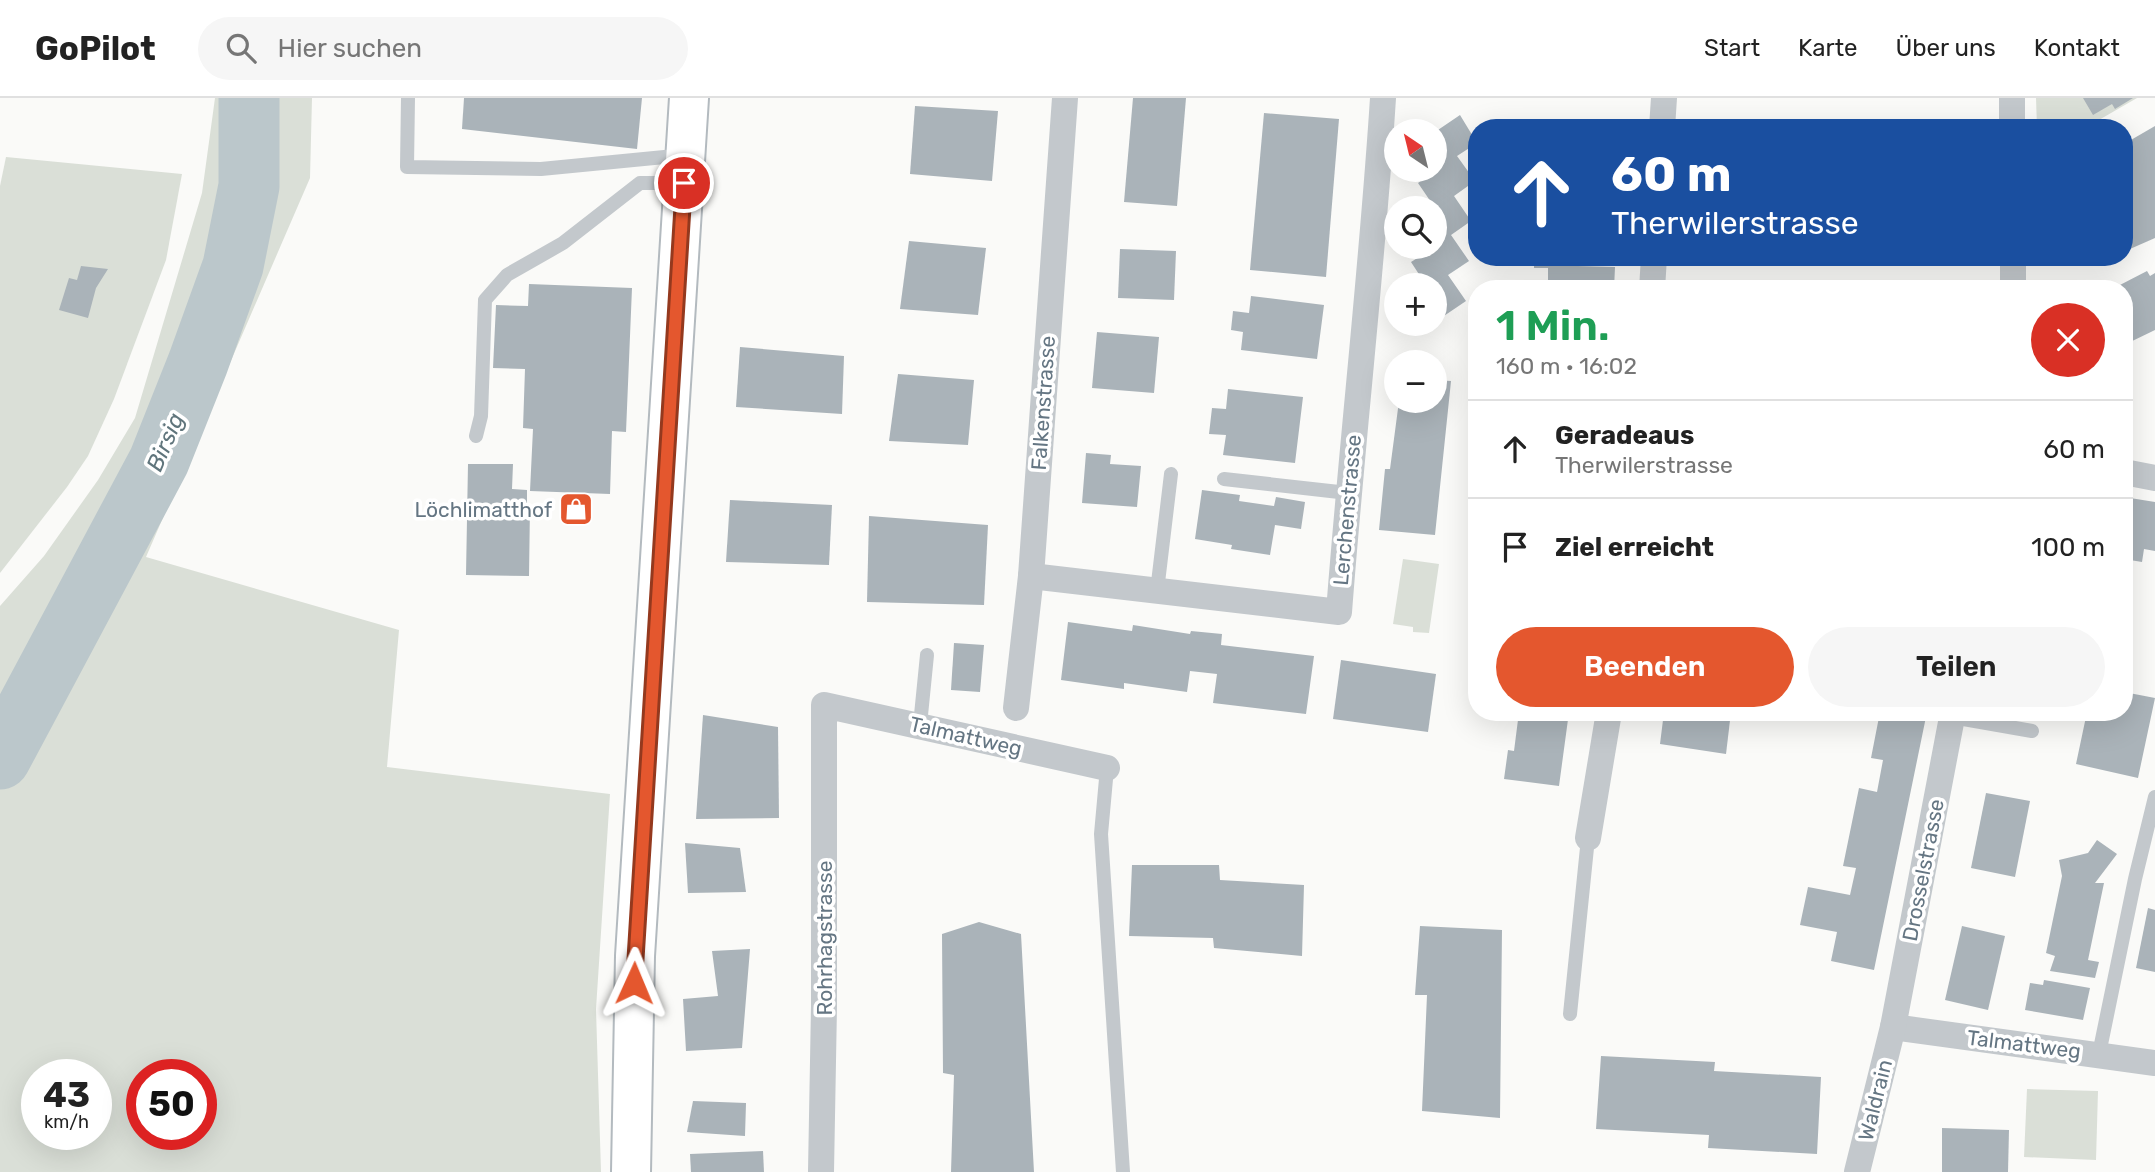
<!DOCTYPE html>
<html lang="de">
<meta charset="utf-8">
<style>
body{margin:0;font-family:Rubik,sans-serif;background:#f6f6f6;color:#222;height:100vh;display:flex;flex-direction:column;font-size:26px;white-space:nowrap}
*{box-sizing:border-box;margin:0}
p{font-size:23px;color:#767676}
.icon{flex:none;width:38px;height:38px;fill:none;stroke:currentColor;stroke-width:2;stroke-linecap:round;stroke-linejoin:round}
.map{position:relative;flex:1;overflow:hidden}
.drawer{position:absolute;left:1468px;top:182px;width:665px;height:441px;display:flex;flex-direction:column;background:#fff;border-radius:28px;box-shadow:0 7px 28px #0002}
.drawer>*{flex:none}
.top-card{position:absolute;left:1468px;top:21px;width:665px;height:147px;border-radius:28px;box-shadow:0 7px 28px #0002;background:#1a4fa0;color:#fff;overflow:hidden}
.needle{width:46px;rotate:325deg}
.fabs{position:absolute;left:1384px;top:21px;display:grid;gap:14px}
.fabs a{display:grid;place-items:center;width:63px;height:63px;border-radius:50%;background:#fff;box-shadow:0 7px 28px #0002;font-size:35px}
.speed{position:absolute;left:21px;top:961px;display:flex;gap:14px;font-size:35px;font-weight:700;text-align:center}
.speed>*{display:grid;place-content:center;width:91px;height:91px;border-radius:50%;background:#fff;box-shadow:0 7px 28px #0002;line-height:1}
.speed small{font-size:18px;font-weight:400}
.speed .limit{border:10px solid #d22;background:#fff;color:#111}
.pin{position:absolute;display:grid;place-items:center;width:60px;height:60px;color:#fff;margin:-30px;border:4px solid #fff;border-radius:50%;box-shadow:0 2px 7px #0007}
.me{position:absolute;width:77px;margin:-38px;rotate:1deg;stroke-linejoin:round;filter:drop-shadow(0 0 5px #0008)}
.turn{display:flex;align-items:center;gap:24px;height:147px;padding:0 28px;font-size:32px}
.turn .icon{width:91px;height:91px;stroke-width:2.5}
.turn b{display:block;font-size:49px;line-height:60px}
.round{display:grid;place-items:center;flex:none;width:74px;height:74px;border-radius:37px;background:#f6f6f6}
.summary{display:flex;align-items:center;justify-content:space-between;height:119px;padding:0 28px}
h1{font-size:42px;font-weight:600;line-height:52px;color:#1e9e55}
.primary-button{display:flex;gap:14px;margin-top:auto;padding:14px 28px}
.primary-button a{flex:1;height:80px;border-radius:42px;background:#e4572e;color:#fff;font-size:28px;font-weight:600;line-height:80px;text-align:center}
.primary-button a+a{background:#f6f6f6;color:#222}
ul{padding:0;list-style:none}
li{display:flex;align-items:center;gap:21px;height:98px;padding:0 28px;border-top:2px solid #e0e0e0}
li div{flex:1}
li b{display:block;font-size:26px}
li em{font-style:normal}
header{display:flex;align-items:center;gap:42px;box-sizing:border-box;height:98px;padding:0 35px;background:#fff;border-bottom:2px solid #e0e0e0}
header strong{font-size:33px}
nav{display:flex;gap:38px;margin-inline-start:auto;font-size:24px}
.search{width:490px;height:63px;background:#f6f6f6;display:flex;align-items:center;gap:18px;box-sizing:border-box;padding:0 24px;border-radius:38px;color:#767676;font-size:26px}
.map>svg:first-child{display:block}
.green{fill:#dadfd7;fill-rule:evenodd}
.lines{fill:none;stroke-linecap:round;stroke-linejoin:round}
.river{stroke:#bbc7cb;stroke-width:61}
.building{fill:#aab3b9}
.secondary-casing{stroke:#b3babf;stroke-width:42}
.lane{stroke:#c3c8cc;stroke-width:14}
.street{stroke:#c3c8cc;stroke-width:26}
.secondary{stroke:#fff;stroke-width:38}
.route-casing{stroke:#94391e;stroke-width:18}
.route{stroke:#e4572e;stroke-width:12}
.labels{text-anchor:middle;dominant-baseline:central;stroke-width:7;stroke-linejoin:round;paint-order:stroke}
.street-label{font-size:21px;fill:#657683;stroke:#fff}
.poi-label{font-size:21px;fill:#657683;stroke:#fff;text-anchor:end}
.water-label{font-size:23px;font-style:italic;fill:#60757c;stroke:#fff}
</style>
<header>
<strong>GoPilot</strong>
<div class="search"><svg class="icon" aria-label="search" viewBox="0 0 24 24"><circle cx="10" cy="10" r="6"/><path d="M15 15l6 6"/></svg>Hier suchen</div>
<nav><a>Start</a><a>Karte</a><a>Über uns</a><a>Kontakt</a></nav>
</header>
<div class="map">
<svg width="2155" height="1074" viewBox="0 0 2155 1074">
<rect width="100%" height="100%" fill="#fafaf8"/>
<g class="green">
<path d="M215,0H312L310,80L146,459L399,532L387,669L610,696L596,911L601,1074H0V508L44,458L98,382L135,320L202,95ZM37,976H96V1036H37ZM142,976H201V1036H142Z"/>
<path d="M2036,0H2137L2085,30H2037Z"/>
<path d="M6,59L182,76L166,162L114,301L88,358L67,389L0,475V88Z"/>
<path d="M1403,461L1439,466L1429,535L1413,534V529L1393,526Z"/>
<path d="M2027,991L2098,993L2096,1062L2024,1059Z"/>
</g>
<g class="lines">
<path class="river" d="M0,661L159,363L198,265L233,168L249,88V0"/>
</g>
<g class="building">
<path d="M464,0H642L637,51L462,31Z"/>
<path d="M1133,0H1186L1177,108L1124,104Z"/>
<path d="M2083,0H2133L2115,11L2112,6L2093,17Z"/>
<path d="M915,8L998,13L992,83L910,76Z"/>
<path d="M1264,15L1339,21L1326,179L1250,172Z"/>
<path d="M1460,17L1477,45L1457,58L1475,83L1454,98L1471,123L1451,137L1469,163L1448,177L1466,203L1435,224V187H1426L1411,164L1435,149V110L1418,85L1439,70L1435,65V34Z"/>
<path d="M2155,28V140L2130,151L2124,141V46Z"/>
<path d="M909,143L986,150L978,217L900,211Z"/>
<path d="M1120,151L1176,153L1174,202L1118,200Z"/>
<path d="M1534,159H1578V168L1615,169L1614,191H1548V170H1534Z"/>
<path d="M81,168L108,171L96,190L88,220L59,212L69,180L77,182Z"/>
<path d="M2147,173L2150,178L2155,175V232L2124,247V191H2119L2118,188Z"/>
<path d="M529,186L632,190L626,334L612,333L610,396L530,393L533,331L523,330L525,271L493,270L496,207L528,208Z"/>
<path d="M1251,198L1324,207L1317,261L1241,252L1243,234L1231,232L1233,213L1249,215Z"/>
<path d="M1097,234L1159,239L1154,295L1092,290Z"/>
<path d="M740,249L844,258L842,316L736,309Z"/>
<path d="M898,276L974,282L968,347L889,343Z"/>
<path d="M1435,282L1451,283L1435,437L1379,432L1385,371H1390L1399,303H1435Z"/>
<path d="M1228,291L1303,299L1295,365L1223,357L1226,337L1209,336L1212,310L1226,311Z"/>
<path d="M1086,355L1111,357L1110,366L1141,368L1137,409L1082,405Z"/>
<path d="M468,366H513L512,391L527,392V408H530L529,478L466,477Z"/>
<path d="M1202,392L1240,397L1239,403L1274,408L1276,399L1305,404L1301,431L1275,427L1270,457L1231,451L1232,447L1195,441Z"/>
<path d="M2124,399L2155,404V453L2144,451L2142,464L2124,461Z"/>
<path d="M730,402L832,407L829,467L726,464Z"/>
<path d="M869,418L988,427L984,507L867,504Z"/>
<path d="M1068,524L1132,533L1133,527L1190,536L1191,533L1222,536L1221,547L1314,558L1306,616L1213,605L1217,576L1190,573L1187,594L1124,585V591L1061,582Z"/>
<path d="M954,545L984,547L980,594L951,592Z"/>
<path d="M1341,562L1436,576L1428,634L1333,621Z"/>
<path d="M2124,594L2155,600L2138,680L2076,666L2087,614H2124Z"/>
<path d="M1519,614H1569L1559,688L1504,681L1508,652L1514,653Z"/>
<path d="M1664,614H1731L1726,656L1660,646Z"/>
<path d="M1880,614H1927L1874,872L1831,863L1837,834L1800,827L1808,789L1850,797L1856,770L1843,768L1859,690L1877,694L1883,662L1871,660Z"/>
<path d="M703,617L778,629L779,720L696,721Z"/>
<path d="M1986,695L2030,703L2015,779L1971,770Z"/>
<path d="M2097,742L2117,756L2095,785H2104L2088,862L2099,864L2095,880L2050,873L2055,858L2046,855L2062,778L2059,762L2088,755Z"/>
<path d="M685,745L740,750L746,794L688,795Z"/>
<path d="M1132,767H1219L1220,782L1304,787L1302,858L1214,850L1213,840L1129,838Z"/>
<path d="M2148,810L2155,812V874L2136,870Z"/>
<path d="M979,824L1021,836L1034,1074H951L954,977L943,975L942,836Z"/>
<path d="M1420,828L1502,832L1500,1020L1422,1013L1427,897H1415Z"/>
<path d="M1962,828L2005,838L1988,912L1945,902Z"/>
<path d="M750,851L742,950L686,953L683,901L718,898L712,853Z"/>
<path d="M2044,882L2090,890L2083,922L2025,912L2030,885L2043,887Z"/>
<path d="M1601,958L1715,964L1714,973L1821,979L1817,1056L1708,1050L1709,1037L1596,1031Z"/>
<path d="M693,1003L746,1005L745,1038L687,1034Z"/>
<path d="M1942,1030L2009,1032L2008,1074H1942Z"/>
<path d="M763,1053L764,1074H691L690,1056Z"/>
</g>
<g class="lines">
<g class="secondary-casing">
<path id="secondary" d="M631,1074L635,858L689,0"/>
</g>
<g class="lane">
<path d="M408,0L407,69L541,71L685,57"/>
<path d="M476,338L481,318L485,202L507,177L563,145L640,85H681"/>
<path d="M1224,381L1348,395"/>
<path d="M1157,493L1171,376"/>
<path d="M1952,619L2032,633"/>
<path d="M920,627L927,557"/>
<path d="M1107,670L1101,736L1123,1074"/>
<path d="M1570,916L1588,740"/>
<path d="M2099,956L2135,781L2155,699"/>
</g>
<g class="street">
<path d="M2012,0V30"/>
<path d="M1662,30L1664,0"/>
<path d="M2013,159V191"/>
<path d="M1652,191L1654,159"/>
<path d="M2124,374L2155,380"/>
<path d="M1031,478L1339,514C1352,343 1372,172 1383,0"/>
<path d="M1016,610L1031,478L1065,0"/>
<path d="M1588,740L1609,614"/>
<path d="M1893,929L2155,965"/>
<path d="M821,1074L824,908V607L1107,670"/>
<path d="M1857,1074L1893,929L1953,614"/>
</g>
<use href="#secondary" class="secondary"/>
</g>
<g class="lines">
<g class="route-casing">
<path id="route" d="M634,885L684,85"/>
</g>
<use href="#route" class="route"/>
</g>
<defs>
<g id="shop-square" transform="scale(1.75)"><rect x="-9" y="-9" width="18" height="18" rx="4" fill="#e4572e" stroke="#fff"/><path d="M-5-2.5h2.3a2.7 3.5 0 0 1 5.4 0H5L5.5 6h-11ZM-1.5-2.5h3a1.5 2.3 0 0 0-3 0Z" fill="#fff"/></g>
</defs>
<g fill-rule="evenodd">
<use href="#shop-square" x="576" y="411"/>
</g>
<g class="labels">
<g class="street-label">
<text transform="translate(1043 305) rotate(-86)">Falkenstrasse</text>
<text transform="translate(1347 412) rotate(-85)">Lerchenstrasse</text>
<text transform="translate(966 638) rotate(13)">Talmattweg</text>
<text transform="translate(1923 772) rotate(-79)">Drosselstrasse</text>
<text transform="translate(824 840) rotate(-90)">Rohrhagstrasse</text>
<text transform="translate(2024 946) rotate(7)">Talmattweg</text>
<text transform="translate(1875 1002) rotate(-76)">Waldrain</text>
</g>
<g class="poi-label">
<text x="552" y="411">Löchlimatthof</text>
</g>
<g class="water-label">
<text transform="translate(165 344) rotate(-67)">Birsig</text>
</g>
</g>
</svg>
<div class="fabs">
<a><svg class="needle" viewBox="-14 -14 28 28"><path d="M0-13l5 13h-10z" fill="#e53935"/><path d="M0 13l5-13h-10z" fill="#767676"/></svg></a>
<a><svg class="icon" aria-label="search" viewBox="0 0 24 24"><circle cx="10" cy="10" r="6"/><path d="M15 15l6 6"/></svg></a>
<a>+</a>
<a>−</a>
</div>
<div class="speed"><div>43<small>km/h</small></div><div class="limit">50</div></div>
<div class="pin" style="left:684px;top:85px;background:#d93025"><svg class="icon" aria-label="arrive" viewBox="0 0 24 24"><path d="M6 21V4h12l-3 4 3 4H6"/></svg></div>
<svg class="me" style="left:634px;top:885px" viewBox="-20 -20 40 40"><path d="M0-17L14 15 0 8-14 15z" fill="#e4572e" stroke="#fff" stroke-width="4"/></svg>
<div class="top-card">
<div class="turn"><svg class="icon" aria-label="ahead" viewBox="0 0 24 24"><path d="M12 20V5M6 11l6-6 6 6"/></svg><div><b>60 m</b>Therwilerstrasse</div></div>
</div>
<section class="drawer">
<div class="summary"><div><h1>1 Min.</h1><p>160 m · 16:02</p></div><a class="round" style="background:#d93025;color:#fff"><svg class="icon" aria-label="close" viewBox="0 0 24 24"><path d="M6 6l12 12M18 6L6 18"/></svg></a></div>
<ul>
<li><svg class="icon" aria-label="ahead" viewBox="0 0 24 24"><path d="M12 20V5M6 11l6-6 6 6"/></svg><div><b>Geradeaus</b><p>Therwilerstrasse</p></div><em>60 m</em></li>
<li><svg class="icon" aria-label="arrive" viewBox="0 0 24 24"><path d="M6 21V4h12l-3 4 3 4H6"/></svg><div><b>Ziel erreicht</b></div><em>100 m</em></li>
</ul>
<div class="primary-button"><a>Beenden</a><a>Teilen</a></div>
</section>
</div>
